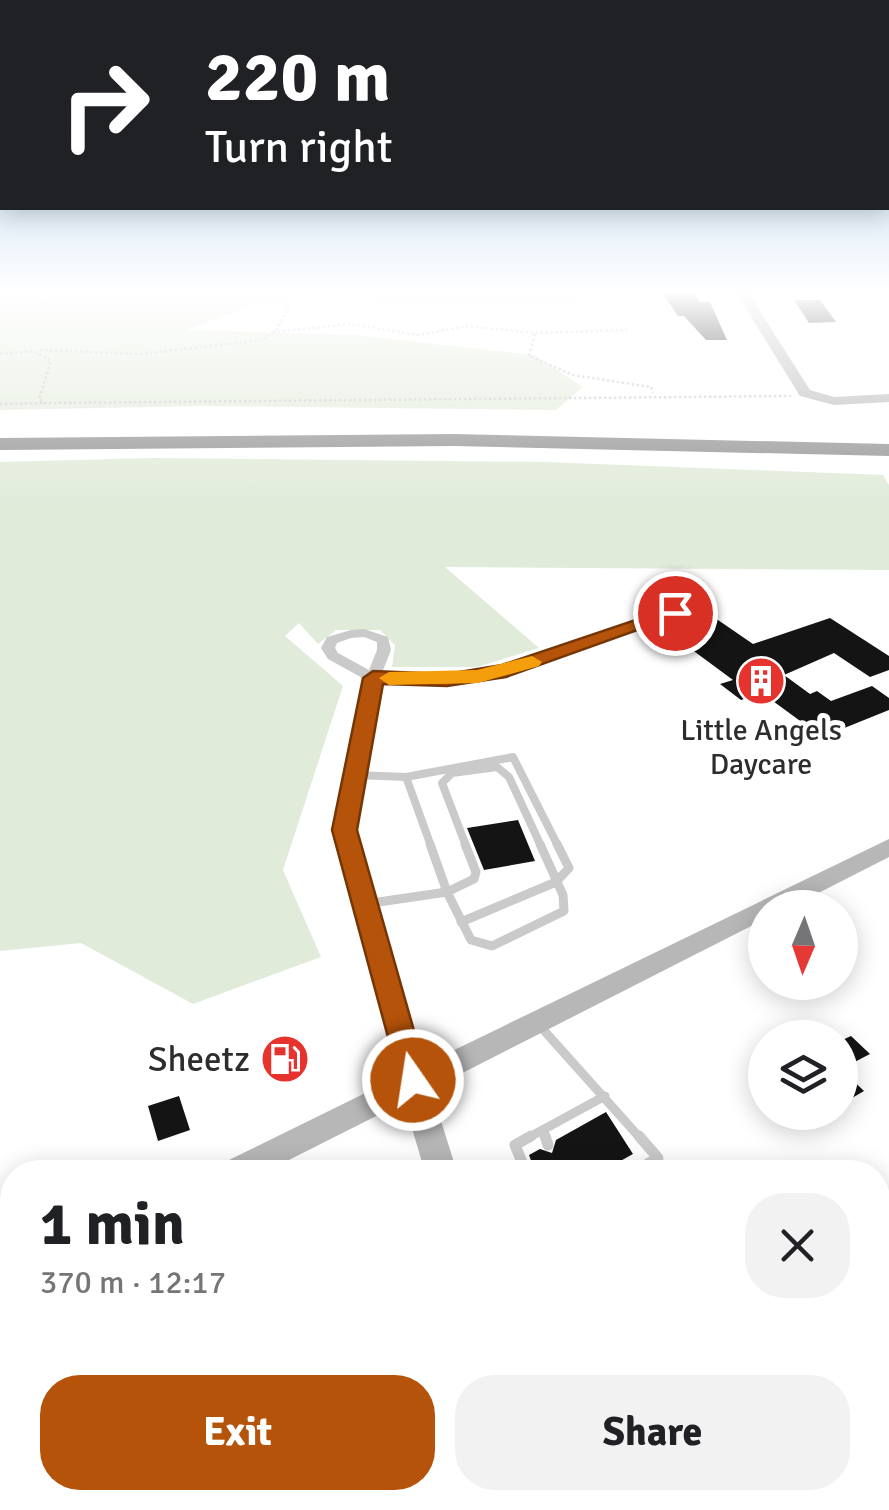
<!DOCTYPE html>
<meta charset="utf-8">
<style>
body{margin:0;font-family:Signika,sans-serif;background:#f2f2f2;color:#202124;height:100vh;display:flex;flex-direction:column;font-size:38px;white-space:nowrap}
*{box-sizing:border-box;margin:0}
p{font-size:32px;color:#757577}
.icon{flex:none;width:55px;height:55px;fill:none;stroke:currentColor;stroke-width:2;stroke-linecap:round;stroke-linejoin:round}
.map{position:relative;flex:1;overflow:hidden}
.side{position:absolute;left:0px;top:1160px;width:890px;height:350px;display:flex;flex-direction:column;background:#fff;border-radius:40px 40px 0 0;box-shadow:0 5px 25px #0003}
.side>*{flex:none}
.banner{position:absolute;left:0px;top:0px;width:890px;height:210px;box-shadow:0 5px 25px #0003;background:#202124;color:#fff;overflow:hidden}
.needle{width:65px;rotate:182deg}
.fabs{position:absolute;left:748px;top:890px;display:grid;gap:20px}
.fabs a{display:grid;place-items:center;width:110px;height:110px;border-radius:50%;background:#fff;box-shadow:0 5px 25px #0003;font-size:50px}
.pin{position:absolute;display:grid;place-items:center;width:85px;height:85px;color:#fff;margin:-42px;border:5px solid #fff;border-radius:50%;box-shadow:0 2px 10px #0007}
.me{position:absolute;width:110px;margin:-55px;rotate:347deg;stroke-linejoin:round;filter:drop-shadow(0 0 8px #0008)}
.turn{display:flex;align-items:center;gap:35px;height:210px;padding:0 40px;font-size:45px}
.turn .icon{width:130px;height:130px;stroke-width:2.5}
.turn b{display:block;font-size:70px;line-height:85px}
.round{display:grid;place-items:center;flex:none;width:105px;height:105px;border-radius:40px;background:#f2f2f2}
.summary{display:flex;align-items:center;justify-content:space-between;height:170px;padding:0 40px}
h1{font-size:60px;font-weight:700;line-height:75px}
.primary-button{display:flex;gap:20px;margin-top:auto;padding:20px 40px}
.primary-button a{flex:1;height:115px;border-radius:40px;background:#b45309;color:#fff;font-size:40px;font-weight:700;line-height:115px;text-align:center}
.primary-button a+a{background:#f2f2f2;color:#202124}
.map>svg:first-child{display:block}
.green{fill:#e1ebda}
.building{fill:#141414}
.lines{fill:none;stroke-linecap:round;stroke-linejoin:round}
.path{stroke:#cacaca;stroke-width:2.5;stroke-dasharray:2.5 2.5;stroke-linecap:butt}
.lane-far3{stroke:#cacaca;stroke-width:6}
.lane-far2{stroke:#cacaca;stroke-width:8}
.lane-far1{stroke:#cacaca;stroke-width:9}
.lane{stroke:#cacaca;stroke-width:11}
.street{fill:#cacaca;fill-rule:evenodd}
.secondary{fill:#b7b7b7;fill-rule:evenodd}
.highway{fill:#949494;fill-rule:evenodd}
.route{fill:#b45309;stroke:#753606;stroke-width:2.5}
.slow{fill:#f59e0b}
.labels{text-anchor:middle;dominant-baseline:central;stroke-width:10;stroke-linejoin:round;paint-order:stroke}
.poi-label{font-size:30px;fill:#2d2d2d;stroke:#fff}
.near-poi-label{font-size:35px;fill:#2d2d2d;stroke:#fff;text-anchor:end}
</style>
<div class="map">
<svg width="889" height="1510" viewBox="0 0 889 1510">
<rect width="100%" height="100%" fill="#fff"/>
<g class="green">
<path d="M0,291H27L39,300L139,291H573L576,301L268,299L186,330L354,335L534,355L583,387L556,410L201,406L0,410Z"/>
<path d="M152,458L546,462L883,475L889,485V570L445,567L539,648L477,667H392L395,645L380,630H336L318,644L299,623L285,636L343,686L283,870L321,957L193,1004L81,943L0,951V462Z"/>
</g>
<g class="building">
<path d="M661,291H695L699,302H710L727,340H706L684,316H678Z"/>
<path d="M794,300H820L836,322L809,323Z"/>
<path d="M830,618L889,656V670L870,677L834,653L784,675L810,694L817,691L831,701L872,686L889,698V710L822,737L762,693L741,700L720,684L733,680L672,635L718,620L753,644Z"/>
<path d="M518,820L535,861L484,870L467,828Z"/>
<path d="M851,1036L870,1054L841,1069L864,1091L840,1105V1041Z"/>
<path d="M179,1096L190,1130L158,1141L148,1106Z"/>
<path d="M606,1112L633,1154L615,1164L602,1160L599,1172H535L529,1155L540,1149L552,1153L556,1140Z"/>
</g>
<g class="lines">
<g class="path">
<path d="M273,332L351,324L419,335L467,326L535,333L627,330"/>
<path d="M535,334L529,356L573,375L651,387L653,393"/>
<path d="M40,350L140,354L263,340L277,329L290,305L244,291"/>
<path d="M0,354L34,351L51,361L39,399L44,403L791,396"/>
<path d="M0,404L43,403"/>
</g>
<path class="lane-far3" d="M666,616L710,601"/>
<g class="lane-far2">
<path d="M373,678L447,680L505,671L673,614"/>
<path d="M356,775L406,777L513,757L558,846"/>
<path d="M406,777L431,846"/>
<path d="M466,846L442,783L452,773L497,767L509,777L541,846"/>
</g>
<g class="lane-far1">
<path d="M430,844L447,892"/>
<path d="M447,892L471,940L492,946L564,911L563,895L540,844"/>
<path d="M447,892L474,879L476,872L465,844"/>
<path d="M365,904L447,892"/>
<path d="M461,922L556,882L569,868L557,844"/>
<path d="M540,1026L641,1139"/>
<path d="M542,1130L546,1139"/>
<path d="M526,1139L605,1096"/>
</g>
<g class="lane">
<path d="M545,1136L548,1145"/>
<path d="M607,1168L609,1172"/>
<path d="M526,1172L515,1145L531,1136"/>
<path d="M633,1172L658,1158L639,1136"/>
<path d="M878,1346H889"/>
</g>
<path class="street" d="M364,629L388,637L391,650L380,678L353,830L423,1080L420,1086L413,1088L406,1086L403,1080L337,830L366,680L328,659L321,648L327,637L351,630ZM364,637L377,642V650L369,670L338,653L335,648L337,643L351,638Z"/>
<g class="secondary">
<path d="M735,291H747L810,390L834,397L889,394V402L834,405L800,396Z"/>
<path d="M889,839V857L789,908H765V919L431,1089L457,1172H425L404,1102L265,1172H220L225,1162L400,1076L402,1072L415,1069Z"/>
<path d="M12,1273V1306L0,1311V1278Z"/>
<path d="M514,1498H554L558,1510H518Z"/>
</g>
<path class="highway" d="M454,434L889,444V456L454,446L0,450V438Z"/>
</g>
<linearGradient id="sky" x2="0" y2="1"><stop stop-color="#9ac3e9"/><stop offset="0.58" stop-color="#fff"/><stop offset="1" stop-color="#fff" stop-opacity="0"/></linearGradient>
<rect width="889" height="503" fill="url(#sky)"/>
<path class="route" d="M668,609L685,613L506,677L447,686L383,684L357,830L428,1080L424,1089L413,1092L402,1089L332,830L363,678L373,671L447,674L502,665Z"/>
<path class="slow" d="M532,656L542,662L539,666L478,683L389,685L379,678L389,672L477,670Z"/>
<defs>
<g id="building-disc" transform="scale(2.5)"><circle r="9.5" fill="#e6332d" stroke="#fff"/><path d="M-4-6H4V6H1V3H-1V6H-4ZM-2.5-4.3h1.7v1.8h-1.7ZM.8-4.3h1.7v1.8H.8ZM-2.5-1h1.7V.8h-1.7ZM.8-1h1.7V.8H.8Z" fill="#fff"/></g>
<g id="fuel-disc" transform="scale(2.5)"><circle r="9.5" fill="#e6332d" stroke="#fff"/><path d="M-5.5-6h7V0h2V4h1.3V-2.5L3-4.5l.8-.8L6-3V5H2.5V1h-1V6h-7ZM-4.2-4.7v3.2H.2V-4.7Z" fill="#fff"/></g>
</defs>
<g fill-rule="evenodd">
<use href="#building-disc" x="761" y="681"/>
<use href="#fuel-disc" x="285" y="1059"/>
</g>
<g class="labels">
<g class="poi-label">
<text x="761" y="730">Little Angels<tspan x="761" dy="34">Daycare</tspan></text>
</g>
<g class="near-poi-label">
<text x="250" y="1059">Sheetz</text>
</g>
</g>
</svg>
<div class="fabs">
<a><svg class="needle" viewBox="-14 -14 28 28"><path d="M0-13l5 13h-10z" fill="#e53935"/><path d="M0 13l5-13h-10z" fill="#757577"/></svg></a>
<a><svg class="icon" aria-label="layers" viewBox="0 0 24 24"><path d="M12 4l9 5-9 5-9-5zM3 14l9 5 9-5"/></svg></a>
</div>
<div class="pin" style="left:675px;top:613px;background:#d93025"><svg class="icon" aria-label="arrive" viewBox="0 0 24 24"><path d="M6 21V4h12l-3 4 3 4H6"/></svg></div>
<svg class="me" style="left:413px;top:1080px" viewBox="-20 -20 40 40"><circle r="17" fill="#b45309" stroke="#fff" stroke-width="3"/><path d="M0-11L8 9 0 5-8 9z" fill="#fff"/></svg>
<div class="banner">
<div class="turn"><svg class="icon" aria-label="right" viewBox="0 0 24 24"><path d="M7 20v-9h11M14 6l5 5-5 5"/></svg><div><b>220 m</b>Turn right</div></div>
</div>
<section class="side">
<div class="summary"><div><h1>1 min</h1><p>370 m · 12:17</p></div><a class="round"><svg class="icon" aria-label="close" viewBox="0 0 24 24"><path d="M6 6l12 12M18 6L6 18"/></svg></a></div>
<div class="primary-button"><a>Exit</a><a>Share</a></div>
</section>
</div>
